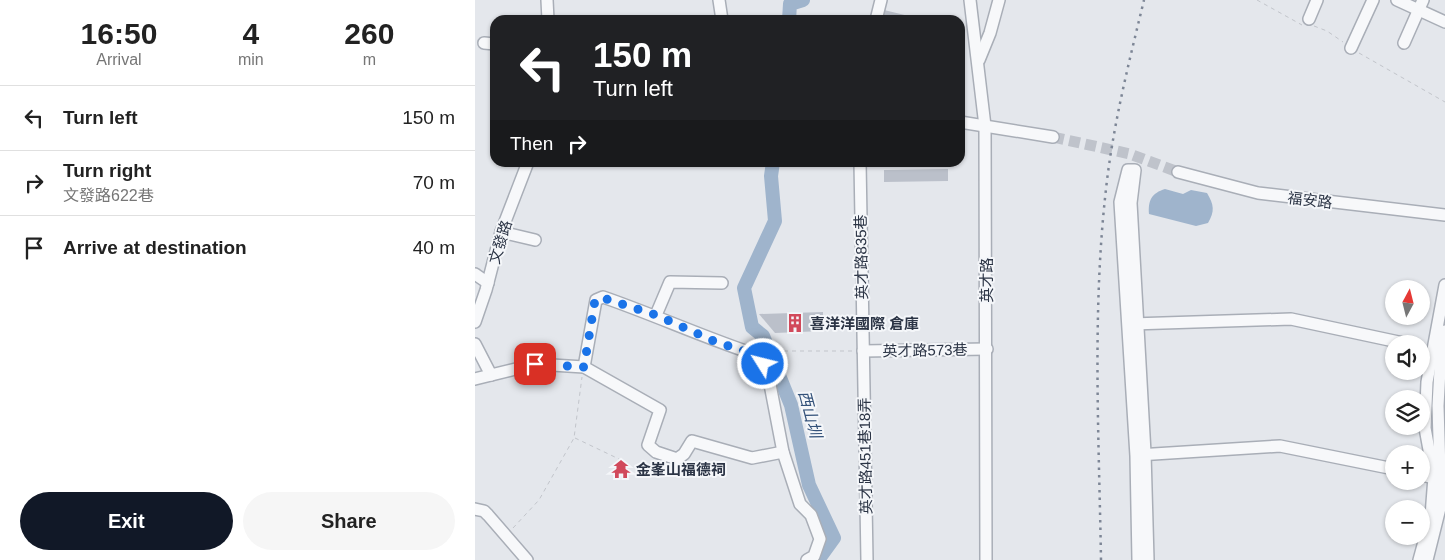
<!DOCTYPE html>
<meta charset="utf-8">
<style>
body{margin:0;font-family:Arial,"Noto Sans TC",sans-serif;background:#f6f6f6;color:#222;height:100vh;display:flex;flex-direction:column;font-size:19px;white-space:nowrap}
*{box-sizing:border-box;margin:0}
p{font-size:16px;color:#767676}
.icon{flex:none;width:28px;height:28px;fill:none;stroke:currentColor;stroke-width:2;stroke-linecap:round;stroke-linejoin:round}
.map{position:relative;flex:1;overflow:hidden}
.details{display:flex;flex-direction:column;background:#fff;width:475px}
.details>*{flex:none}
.top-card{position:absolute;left:15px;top:15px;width:475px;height:152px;border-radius:15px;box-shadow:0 1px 4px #0004;background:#202124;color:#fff;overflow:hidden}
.needle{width:32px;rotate:7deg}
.fabs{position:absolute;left:910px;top:280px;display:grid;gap:10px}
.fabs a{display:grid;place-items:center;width:45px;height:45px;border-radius:50%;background:#fff;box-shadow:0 1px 4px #0004;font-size:25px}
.pin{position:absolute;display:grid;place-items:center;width:42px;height:42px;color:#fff;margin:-21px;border-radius:10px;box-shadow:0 2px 8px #0006}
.me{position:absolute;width:55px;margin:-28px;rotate:306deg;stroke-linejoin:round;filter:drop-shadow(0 0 4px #0008)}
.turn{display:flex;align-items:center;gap:18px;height:105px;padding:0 20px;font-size:22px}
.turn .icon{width:65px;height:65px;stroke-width:2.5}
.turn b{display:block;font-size:35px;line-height:42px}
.then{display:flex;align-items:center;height:48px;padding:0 20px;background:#0003;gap:10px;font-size:19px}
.eta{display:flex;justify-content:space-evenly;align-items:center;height:85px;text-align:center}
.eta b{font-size:30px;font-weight:700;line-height:35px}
.action{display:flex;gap:10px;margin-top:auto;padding:10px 20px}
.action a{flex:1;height:58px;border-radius:30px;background:#111827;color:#fff;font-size:20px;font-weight:700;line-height:58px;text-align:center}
.action a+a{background:#f6f6f6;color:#222}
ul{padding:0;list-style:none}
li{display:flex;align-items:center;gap:15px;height:65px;padding:0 20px;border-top:1px solid #e0e0e0}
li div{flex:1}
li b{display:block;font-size:19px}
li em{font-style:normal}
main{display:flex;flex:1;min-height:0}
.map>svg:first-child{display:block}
.water{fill:#9fb4cc}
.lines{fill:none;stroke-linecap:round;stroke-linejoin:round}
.river{stroke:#9fb4cc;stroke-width:14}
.building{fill:#bbc0ca}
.minor-tunnel{stroke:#bfc3cb;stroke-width:11;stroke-dasharray:11 5.5;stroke-linecap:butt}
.minor-casing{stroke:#a9aeb7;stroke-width:14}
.path{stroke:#c2c5cb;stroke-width:1;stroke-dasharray:4 4;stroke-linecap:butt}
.minor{stroke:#f7f8fa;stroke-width:11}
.rail{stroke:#7d8696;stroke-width:2.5;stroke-dasharray:2.5 5;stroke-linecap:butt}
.route{stroke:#1a73e8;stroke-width:9;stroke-dasharray:0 16.2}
.labels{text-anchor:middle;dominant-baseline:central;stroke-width:4;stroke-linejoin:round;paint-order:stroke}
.street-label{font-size:15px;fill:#2b3445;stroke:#f4f6f9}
.poi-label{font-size:15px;font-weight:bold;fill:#2b3445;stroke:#f4f6f9;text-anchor:start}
.water-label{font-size:16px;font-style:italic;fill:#34527a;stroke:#f4f6f9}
</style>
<main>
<section class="details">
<div class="eta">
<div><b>16:50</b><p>Arrival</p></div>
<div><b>4</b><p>min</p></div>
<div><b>260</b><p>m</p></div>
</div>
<ul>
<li><svg class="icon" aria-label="left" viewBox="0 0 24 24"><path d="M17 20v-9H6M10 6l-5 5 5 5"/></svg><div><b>Turn left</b></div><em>150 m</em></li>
<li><svg class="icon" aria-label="right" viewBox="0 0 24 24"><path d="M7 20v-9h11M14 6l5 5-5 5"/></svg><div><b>Turn right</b><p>文發路622巷</p></div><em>70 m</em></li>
<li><svg class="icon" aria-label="arrive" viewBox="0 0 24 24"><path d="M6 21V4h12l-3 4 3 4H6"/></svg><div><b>Arrive at destination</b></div><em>40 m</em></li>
</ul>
<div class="action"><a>Exit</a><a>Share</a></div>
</section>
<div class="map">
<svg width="970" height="560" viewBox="0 0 970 560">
<rect width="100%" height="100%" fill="#e4e7ec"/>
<path class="water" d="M690,189L708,194L716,190L732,193C739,205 740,211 733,223L721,226L674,214C673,200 677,193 690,189Z"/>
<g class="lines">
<g class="river">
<path d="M314,20L315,4L328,0"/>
<path d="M298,162L296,176L300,221L269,288L277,327L288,336L316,405L334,485L359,538L343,560"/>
</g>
</g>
<g class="building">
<path d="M405,9L446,19V20H403Z"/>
<path d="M473,169V181L409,182V170Z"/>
<path d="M348,312V331L300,333L284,314Z"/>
</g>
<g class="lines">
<path class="minor-tunnel" d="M578,137L655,154L703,172"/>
<g class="minor-casing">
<g id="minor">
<path d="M72,0L73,20"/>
<path d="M244,0L247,20"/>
<path d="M495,0L510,126L511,560"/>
<path d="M922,0L970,22"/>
<path d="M834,19L842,0"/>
<path d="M401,20L406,0"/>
<path d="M9,43L20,44"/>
<path d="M929,43L948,0"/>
<path d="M876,48L898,0"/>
<path d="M504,60L515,33L524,0"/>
<path d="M485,122L578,137"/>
<path d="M385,162L392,560"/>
<path d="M703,172L783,193L970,215"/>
<path d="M26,232L60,240"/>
<path d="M0,274L13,283"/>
<path d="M181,315L195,282L247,283"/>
<path d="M0,322L11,290L26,232L53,162"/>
<path d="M657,324L816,319L933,344"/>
<path d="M0,344L16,375"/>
<path d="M388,351L512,349"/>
<path d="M109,367L121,300L128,297C180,315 230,338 282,355L293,374L308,452L325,504L336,515L345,539L339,556L332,560"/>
<path d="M0,379L61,364L109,367L185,410L173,445L181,452L202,459L209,454L217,441L277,458L308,452"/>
<path d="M663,455L805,446L919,469"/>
<path d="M946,475L965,479"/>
<path d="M0,509L9,511L13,515L52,560"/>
<path d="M663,560L661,456L645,202L653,170H660L656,203L670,453L673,560"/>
<path d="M944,560L956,516L959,477L950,428L952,382L970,285"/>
<path d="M952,560L966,504L963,406L966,351L970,331"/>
</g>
</g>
<g class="path">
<path d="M782,0L827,25"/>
<path d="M839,26L852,31L868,42"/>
<path d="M884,53L970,102"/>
<path d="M301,351H377"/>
<path d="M100,438L144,459"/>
<path d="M38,528L64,500L99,438L107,377"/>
</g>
<use href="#minor" class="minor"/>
<path class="rail" d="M626,560C624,437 617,312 631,189C638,125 654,62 669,0"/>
</g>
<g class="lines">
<path class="route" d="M60,364L109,367L120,300L128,298L181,315L241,342L282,355L288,364"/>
</g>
<defs>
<g id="building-bare" transform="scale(1.5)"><path d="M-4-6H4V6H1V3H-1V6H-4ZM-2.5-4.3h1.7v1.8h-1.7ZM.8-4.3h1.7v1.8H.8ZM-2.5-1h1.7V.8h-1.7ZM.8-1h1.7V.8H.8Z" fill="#d1495b" stroke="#f4f6f9" stroke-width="2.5" paint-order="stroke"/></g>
<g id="temple-bare" transform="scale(1.5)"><path d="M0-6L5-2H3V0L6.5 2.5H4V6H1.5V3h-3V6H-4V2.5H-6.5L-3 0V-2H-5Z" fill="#d1495b" stroke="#f4f6f9" stroke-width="2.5" paint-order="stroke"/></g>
</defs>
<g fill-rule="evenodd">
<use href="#building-bare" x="320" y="323"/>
<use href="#temple-bare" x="146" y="469"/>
</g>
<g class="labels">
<g class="street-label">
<text transform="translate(835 200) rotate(7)">福安路</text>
<text transform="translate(25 242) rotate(-73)">文發路</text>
<text transform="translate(386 257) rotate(-91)">英才路835巷</text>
<text transform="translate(511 280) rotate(-90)">英才路</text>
<text transform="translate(450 350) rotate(-1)">英才路573巷</text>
<text transform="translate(390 456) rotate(-91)">英才路451巷18弄</text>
</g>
<g class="poi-label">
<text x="335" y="323">喜洋洋國際 倉庫</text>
<text x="161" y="469">金峯山福德祠</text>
</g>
<g class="water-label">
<text transform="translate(335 414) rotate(75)">西山圳</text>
</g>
</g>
</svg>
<div class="fabs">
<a><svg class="needle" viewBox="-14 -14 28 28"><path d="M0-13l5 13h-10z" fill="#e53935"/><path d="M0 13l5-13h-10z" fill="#767676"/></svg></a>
<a><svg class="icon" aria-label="sound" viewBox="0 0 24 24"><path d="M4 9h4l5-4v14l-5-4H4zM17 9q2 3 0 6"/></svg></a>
<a><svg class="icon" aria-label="layers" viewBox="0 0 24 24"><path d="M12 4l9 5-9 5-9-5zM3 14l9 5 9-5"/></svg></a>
<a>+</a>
<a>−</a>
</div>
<div class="pin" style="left:60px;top:364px;background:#d93025"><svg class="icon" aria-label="arrive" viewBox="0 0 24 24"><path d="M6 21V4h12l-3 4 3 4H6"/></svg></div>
<svg class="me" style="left:288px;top:364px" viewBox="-20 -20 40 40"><circle r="17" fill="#1a73e8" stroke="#fff" stroke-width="3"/><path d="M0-11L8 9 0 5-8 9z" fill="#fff"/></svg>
<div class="top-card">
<div class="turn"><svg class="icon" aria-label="left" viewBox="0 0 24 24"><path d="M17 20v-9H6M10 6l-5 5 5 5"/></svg><div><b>150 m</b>Turn left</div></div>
<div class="then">Then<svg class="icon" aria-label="right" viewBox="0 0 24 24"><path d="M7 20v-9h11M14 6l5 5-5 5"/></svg></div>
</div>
</div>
</main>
